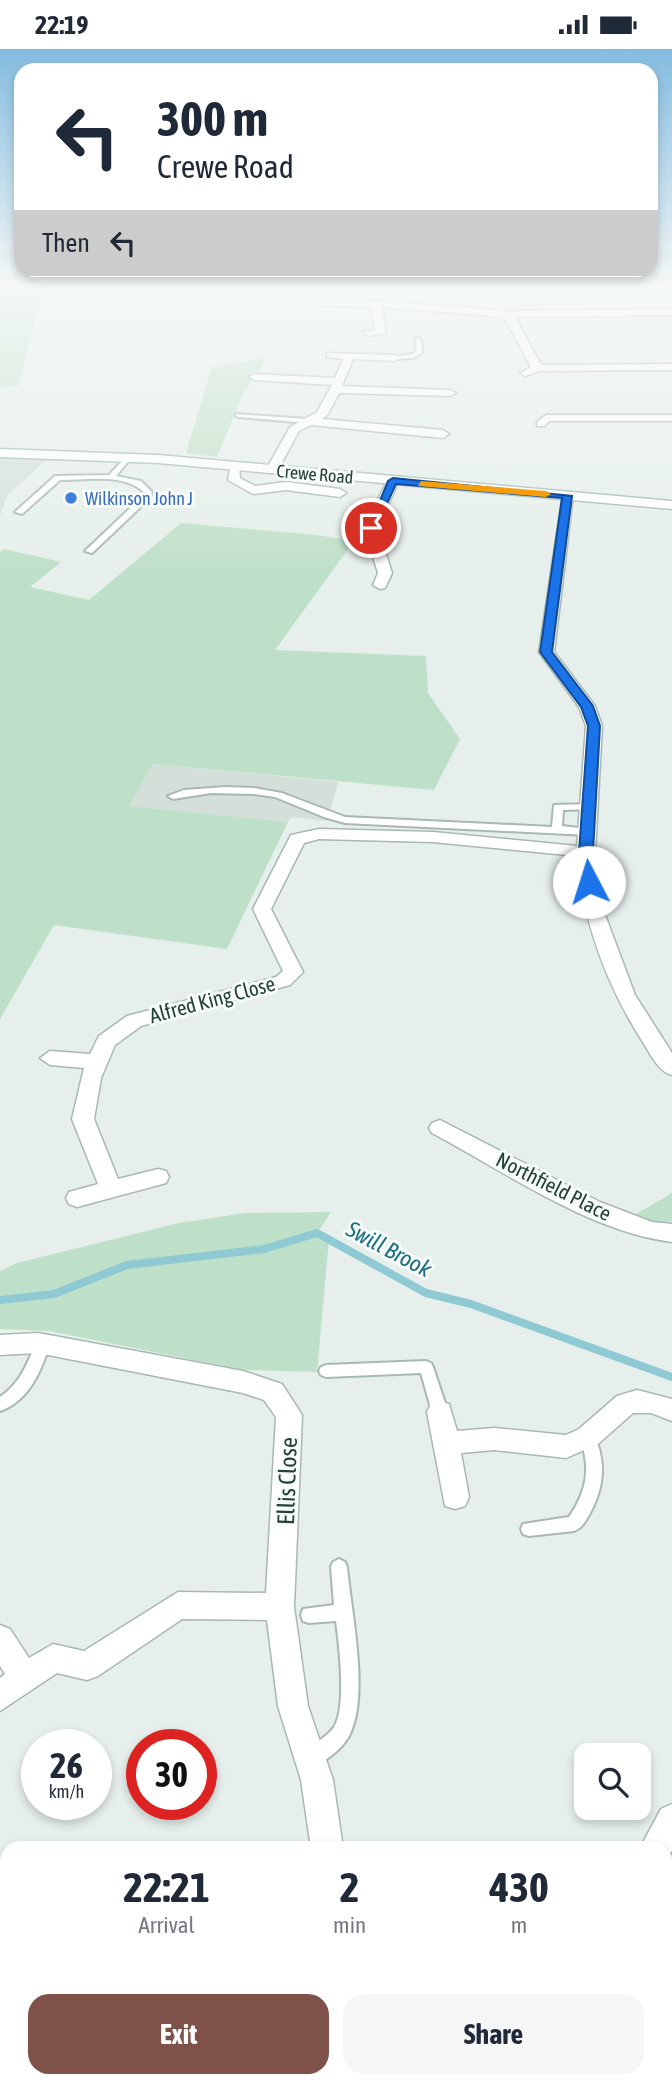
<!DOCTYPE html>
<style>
body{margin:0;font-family:"Asap Condensed",sans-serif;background:#f6f6f7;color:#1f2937;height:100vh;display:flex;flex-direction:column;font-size:26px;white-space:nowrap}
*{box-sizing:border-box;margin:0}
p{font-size:23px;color:#747a83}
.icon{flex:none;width:38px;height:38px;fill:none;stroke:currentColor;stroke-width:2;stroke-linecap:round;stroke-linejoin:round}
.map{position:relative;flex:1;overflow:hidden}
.panel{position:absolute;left:0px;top:1792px;width:672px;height:247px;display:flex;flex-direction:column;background:#fff;border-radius:21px 21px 0 0;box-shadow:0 4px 10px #0003}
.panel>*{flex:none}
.top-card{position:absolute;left:14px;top:14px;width:644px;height:214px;border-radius:21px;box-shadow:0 4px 10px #0003;background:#fff;color:#1f2937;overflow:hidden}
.controls{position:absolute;left:574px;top:1694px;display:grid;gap:14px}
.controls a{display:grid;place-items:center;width:77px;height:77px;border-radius:14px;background:#fff;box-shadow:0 4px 10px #0003;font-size:35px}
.speed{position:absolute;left:21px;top:1680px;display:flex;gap:14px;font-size:35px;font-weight:700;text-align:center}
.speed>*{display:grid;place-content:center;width:91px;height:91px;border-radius:50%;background:#fff;box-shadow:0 4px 10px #0003;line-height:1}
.speed small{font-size:18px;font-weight:400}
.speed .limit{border:10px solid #d22;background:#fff;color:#111}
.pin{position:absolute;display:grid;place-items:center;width:60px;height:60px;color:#fff;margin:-30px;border:4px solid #fff;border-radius:50%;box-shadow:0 2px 7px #0007}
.me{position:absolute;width:77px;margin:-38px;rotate:355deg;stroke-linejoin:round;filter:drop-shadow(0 0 5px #0008)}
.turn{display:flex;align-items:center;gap:24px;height:147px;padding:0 28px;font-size:32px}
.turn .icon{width:91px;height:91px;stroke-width:2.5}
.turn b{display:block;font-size:49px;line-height:60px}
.then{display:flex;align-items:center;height:66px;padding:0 28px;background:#0003;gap:14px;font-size:26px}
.eta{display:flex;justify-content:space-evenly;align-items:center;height:119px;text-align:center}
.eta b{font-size:42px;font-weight:700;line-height:49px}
.button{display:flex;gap:14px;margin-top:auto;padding:14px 28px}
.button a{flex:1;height:80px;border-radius:21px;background:#7f5249;color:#fff;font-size:28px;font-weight:700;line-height:80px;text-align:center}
.button a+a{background:#f6f6f7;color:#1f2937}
.status{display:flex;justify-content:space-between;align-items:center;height:49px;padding:0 35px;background:#fff;direction:ltr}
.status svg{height:19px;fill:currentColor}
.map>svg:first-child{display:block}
.built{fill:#d4dfda}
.green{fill:#bfe0c8}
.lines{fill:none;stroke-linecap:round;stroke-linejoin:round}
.stream{stroke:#8ec9d4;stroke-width:8}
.lane-casing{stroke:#a8b8b2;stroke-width:4}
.street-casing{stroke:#a8b8b2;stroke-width:3}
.secondary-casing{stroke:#a4bbb3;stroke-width:3}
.lane{fill:#fff;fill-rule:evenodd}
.street{fill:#fff;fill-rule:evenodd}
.secondary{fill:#fff;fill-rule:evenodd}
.route{fill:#1a73e8;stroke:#114b97;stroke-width:2}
.slow{fill:#f59e0b}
.shop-dot{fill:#3f7fe0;stroke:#f7fbf9;stroke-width:2.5}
.labels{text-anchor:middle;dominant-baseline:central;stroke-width:6;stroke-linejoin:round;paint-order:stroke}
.far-street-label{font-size:18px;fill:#24423a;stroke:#f7fbf9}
.far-shop-label{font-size:18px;fill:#366cbe;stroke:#f7fbf9;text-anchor:start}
.street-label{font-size:21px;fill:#24423a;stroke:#f7fbf9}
.water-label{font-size:23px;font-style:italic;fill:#1c6f80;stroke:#f7fbf9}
.near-street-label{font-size:24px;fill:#24423a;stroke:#f7fbf9}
</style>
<div class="status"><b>22:19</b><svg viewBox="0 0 49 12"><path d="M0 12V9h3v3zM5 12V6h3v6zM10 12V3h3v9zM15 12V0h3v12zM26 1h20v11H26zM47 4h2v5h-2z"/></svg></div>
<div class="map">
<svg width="672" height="2038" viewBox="0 0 672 2038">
<rect width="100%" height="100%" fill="#e6efeb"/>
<g class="built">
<path d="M0,409H48L7,447L0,467Z"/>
<path d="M153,715L338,733L327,772L291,768L288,773L129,757Z"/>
</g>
<g class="green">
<path d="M0,238H44L19,336L0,339Z"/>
<path d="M267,309L243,345L217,408L186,404L212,318Z"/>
<path d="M181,474L317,486L354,492L275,601L426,607L428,644L460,690L434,741L153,715L129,757L288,773L227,900L54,876L0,970V503L4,500L61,513L30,538L89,551Z"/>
<path d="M672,1144V1172L657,1175L631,1168Z"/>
<path d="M331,1163L318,1183L329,1190L317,1323L244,1321L49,1282L0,1280V1222L17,1214L179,1174L245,1164Z"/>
</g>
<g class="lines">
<path class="stream" d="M0,1251L54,1245L127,1216L264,1200L317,1184L426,1244L471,1255L672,1328"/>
<g class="lane-casing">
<g id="lane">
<path d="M418,289L421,291L422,303L414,309L393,310V308L412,305L417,302L415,291Z"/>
<path d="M236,365L308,370L311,372L308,374L238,368L236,367Z"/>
<path d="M128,406L132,408L116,427L141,432L152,443L148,451L92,504L85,502L142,448L144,443C123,424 87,431 60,431L22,465L15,463L55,427L109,426Z"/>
<path d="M225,738L254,739L282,744L345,768L552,778L554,756L590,755L595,758L594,760L563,761L562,777L588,780L593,783L588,786L345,774L324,768L275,748L254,745L211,744L173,750L168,747L184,741Z"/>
<path d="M43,1289L48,1291L50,1295C41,1322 29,1352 0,1362V1348C22,1333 27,1313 38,1291Z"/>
<path d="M426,1312L431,1314L433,1318L448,1363L445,1368L440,1369L435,1368L432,1363L421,1324L326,1328L321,1326L319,1322L321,1318L326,1316Z"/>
<path d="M588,1382L593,1384C607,1413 604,1439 589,1466C585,1473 582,1479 574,1482L529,1487L523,1485L521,1480L523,1475L569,1468C587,1442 591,1419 580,1389L583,1384Z"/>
<path d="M339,1510L345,1513L347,1518C351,1562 370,1648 349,1687C342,1700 326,1712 312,1718L306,1715L303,1709C309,1695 326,1690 334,1678C347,1658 339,1595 336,1572L309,1574L303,1572L301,1566L303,1560L334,1556L331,1518L333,1513Z"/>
</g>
</g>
<g class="street-casing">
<g id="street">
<path d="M314,251H363L508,262L672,260V266L515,268L541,316L672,315V321L539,322L525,327L520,324L531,318L504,268L382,258L386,284L368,287L363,284L364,282L375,281L371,258L311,256Z"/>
<path d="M327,304L395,306L400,309L395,312L353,310L342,337L450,341L456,344L450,347L339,344L328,365L322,370L443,381L449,385L443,389L311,376L299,382L276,424H268L266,421L290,378L317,363L332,336L254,331L249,328L254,325L335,329L343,310L327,308Z"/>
<path d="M546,366H672V372H549L545,377H537V373Z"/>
<path d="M231,414H239L240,429L255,437L286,433L340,440L346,444L340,448L286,441L253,445L228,431Z"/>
<path d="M393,428L399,432L378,479L392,524L385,539L380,540L373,536L378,524L364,479L387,432Z"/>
<path d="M563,444L573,447L554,603L595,657L602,677L595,805L604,863L635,946L672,1004V1026C659,1023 651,1006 644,995C607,937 584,876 577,807L433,793L319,790L304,794L271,860L303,923L290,936L141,977L115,996L101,1029L94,1070L118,1130L158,1120L166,1122L169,1128L166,1134L77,1158L69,1155L66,1149L69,1143L98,1135L72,1070L84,1019L50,1016L40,1009L50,1002L90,1005L99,987L127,967L276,928L283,922L253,860L291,786L319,780L433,783L577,797L586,677L579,658L539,603Z"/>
<path d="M440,1071L600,1153L652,1173L672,1175V1193C590,1183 505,1123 432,1084L429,1079L432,1074Z"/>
<path d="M38,1284L243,1322L282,1335L302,1366L294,1558L308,1657L333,1731L343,1799H311L301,1731L278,1657L267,1571L182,1570L98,1627L87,1631L57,1624L0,1662V1629L5,1625L0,1617V1576L10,1580L29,1609L53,1595L84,1602L178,1543L266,1544L276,1368L264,1351L243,1344L38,1304L0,1306V1286Z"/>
<path d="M637,1341L672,1350V1372L651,1364H633L598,1395L566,1409L494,1401L461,1404L469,1448L465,1457L455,1460L445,1457L427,1363L431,1355L440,1352L449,1355L457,1382L494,1379L566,1386L579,1380L617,1347Z"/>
<path d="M672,1755V1802L665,1811V1799H640L661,1760Z"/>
<path d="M36,2032H76L73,2038H33Z"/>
<rect x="556" y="2032" width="36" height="6"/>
</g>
</g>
<g class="secondary-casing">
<path id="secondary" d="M0,400L158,406L672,452V460L158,414L0,408Z"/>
</g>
<use href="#lane" class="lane"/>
<use href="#street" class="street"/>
<use href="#secondary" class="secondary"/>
</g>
<linearGradient id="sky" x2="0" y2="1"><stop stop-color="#84bce0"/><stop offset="0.45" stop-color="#f4f8f6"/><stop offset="1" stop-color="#f4f8f6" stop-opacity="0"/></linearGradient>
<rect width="672" height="524" fill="url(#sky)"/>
<path class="route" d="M393,429L572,447L552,603L593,657L600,677L593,803L594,836L582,833L579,803L588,677L581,658L540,603L562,449L396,435L376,479L368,481L388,432Z"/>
<path class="slow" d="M421,432L546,442L551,445L546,448L418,437Z"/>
<circle class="shop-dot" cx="71" cy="449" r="7"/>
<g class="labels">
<g class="far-street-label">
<text transform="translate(315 425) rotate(5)">Crewe Road</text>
</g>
<g class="far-shop-label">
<text x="85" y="449">Wilkinson John J</text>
</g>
<g class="street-label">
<text transform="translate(212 950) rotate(-15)">Alfred King Close</text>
<text transform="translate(554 1137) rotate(27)">Northfield Place</text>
</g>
<g class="water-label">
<text transform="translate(389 1200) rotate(28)">Swill Brook</text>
</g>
<g class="near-street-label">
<text transform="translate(287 1432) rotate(-88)">Ellis Close</text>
</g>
</g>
</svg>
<div class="controls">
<a><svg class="icon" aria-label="search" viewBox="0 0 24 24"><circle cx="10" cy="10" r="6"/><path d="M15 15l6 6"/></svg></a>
</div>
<div class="speed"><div>26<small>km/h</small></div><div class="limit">30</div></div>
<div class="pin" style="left:371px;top:479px;background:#d93025"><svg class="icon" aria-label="arrive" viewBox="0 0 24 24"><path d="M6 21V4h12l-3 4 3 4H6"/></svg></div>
<svg class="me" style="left:589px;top:833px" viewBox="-20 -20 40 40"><circle r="19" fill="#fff"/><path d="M0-13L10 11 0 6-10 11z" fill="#1a73e8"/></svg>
<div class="top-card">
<div class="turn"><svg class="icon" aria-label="left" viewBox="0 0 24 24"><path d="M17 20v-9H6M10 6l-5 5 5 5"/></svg><div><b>300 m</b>Crewe Road</div></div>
<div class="then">Then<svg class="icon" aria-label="left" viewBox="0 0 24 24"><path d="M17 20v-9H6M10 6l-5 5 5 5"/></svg></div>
</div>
<section class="panel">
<div class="eta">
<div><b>22:21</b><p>Arrival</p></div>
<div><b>2</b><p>min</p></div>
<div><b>430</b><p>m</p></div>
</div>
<div class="button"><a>Exit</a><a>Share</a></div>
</section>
</div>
